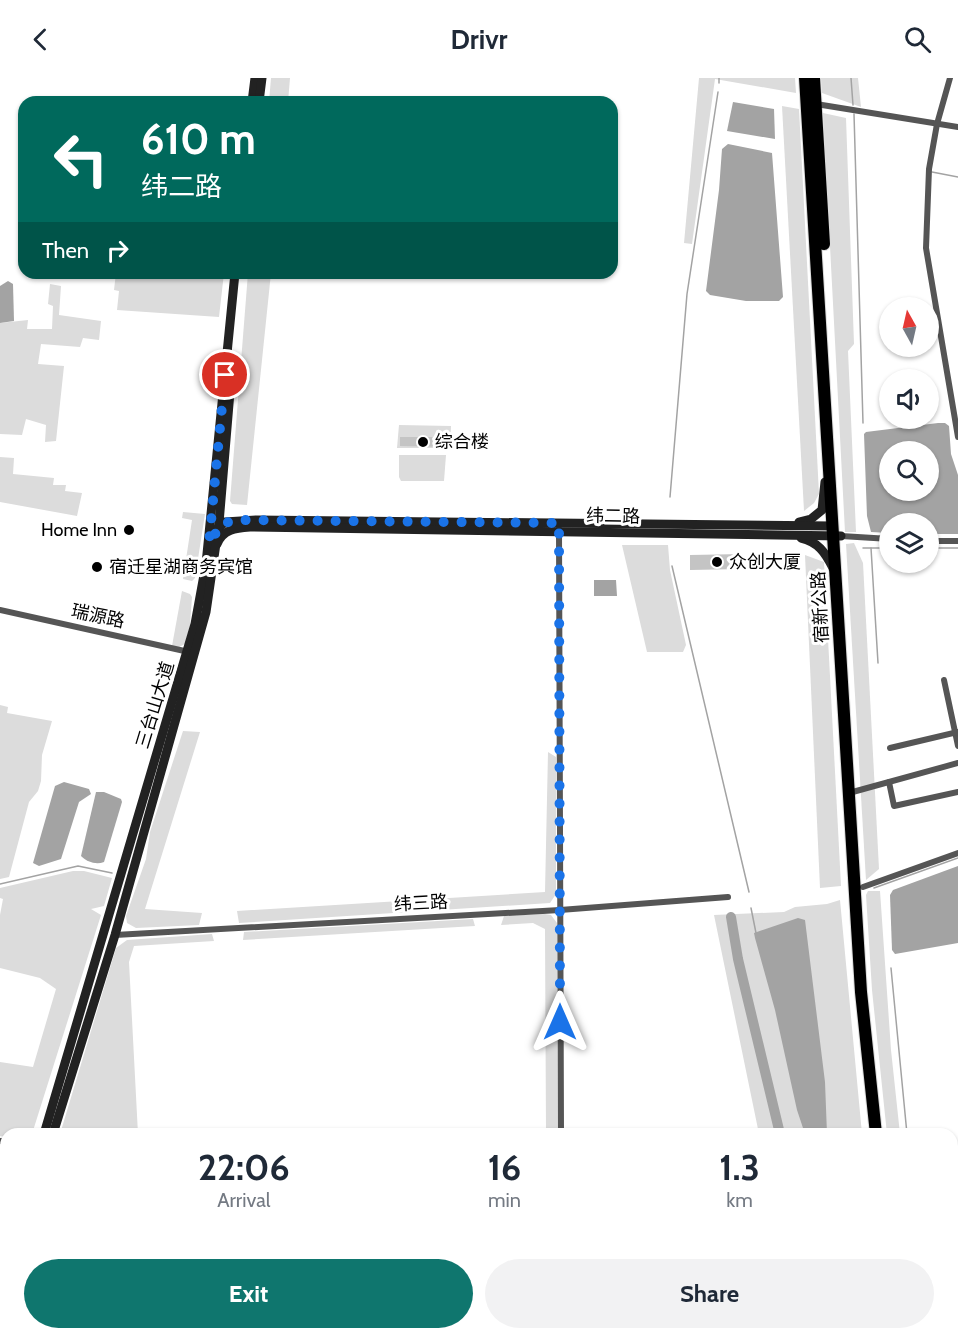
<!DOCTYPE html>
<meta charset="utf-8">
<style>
body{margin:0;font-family:Cabin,"Noto Sans SC",sans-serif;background:#f2f2f3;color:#1f2937;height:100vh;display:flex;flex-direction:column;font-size:22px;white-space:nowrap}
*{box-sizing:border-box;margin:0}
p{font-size:20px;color:#747a83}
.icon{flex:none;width:33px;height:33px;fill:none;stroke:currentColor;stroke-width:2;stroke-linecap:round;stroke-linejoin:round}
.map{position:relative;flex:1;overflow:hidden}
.details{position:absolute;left:0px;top:1050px;width:958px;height:212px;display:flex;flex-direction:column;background:#fff;border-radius:18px 18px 0 0;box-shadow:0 2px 4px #0004}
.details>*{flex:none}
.top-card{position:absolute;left:18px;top:18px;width:600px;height:183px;border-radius:18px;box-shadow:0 2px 4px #0004;background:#00695c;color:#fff;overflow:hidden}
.needle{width:39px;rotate:352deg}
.buttons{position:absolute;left:879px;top:219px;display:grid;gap:12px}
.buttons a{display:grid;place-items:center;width:60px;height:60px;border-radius:50%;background:#fff;box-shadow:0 2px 4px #0004;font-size:30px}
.pin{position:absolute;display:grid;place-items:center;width:51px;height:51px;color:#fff;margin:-26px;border:3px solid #fff;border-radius:50%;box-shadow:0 2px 6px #0007}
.me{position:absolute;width:66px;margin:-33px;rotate:0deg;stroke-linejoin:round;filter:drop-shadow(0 0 4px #0008)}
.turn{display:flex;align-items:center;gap:21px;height:126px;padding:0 24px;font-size:27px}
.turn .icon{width:78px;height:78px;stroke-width:2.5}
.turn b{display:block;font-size:42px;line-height:51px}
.then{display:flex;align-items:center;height:57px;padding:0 24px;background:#0003;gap:12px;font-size:22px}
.eta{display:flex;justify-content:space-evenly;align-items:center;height:102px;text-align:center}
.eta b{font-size:36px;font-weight:800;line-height:42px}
.button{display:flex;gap:12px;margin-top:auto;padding:12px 24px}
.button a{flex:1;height:69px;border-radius:36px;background:#0f766e;color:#fff;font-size:24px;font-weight:800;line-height:69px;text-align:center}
.button a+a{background:#f2f2f3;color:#1f2937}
header{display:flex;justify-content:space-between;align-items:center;height:78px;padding:0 24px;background:#fff;font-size:27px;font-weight:800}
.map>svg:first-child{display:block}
.green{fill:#dcdcdc}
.water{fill:#a3a3a3;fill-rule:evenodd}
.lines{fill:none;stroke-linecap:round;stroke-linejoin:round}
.stream{stroke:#a3a3a3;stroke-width:1.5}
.river{stroke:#a3a3a3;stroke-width:10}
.building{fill:#c4c4c4}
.highway-casing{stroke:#dbdbdb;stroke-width:14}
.street{stroke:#555;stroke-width:6}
.secondary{stroke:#222;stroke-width:9}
.highway{stroke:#000;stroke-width:12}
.route{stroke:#1a73e8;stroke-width:10;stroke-dasharray:0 18}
.poi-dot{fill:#000;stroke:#fff;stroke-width:2}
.labels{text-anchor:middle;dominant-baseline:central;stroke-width:6;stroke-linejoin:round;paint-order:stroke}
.poi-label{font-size:18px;fill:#000;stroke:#fff;text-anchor:start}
.street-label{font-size:18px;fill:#000;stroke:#fff}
</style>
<header><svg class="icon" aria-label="back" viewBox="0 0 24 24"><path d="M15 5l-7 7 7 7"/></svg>Drivr<svg class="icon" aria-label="search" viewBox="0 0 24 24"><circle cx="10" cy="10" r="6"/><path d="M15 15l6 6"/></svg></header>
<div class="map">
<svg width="958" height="1261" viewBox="0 0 958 1261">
<rect width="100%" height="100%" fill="#fff"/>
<g class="green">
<path d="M271,0H290L288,24H269Z"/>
<path d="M699,0H795L796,15L715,1L692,166L684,165Z"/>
<path d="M821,0H858L861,29L822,15Z"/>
<path d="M782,28L799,31L819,416L814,425L804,433Z"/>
<path d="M823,35L846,40L854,266L848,273L856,454H845Z"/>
<path d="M116,195H224L219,239L117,232L119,213L114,212Z"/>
<path d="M248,195H271L247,427L232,426L230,423Z"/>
<path d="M50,206L61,208L59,237L101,243L99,262L83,260L80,269L41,266L38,286L64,288L56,363L45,364L46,347L26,341L22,357L0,356V245L28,242L27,251H52L53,228L48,226Z"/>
<path d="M399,347L451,348L450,370H397Z"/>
<path d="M399,377H446L444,403H401L399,399Z"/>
<path d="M0,379L14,380L13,396L54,400L53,407H66L65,413L82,415L77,438L0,424Z"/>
<path d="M183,434L205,436L195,500L192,503L183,501L192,442L182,440Z"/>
<path d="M854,465L863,485L879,791L866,802L846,466Z"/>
<path d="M622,467H668L670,492L686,567L683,574H647Z"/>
<path d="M805,477L824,484L841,808L820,810Z"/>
<path d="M182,513L190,516L192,519L190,547L185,566L179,569L172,568Z"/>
<path d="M0,627L8,629L7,635L52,643L42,677L41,703L38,713L29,724L9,799L0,801Z"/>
<path d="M183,653L200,654L145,831L202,835L199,847L136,850L127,845L126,838L146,781L150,754Z"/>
<path d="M548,674L556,679V816L550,825L239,845L237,833L545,814Z"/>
<path d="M73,793H84L112,800L104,828L91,831L101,837L32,1056H6V1059L0,1058V984L33,989L56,911L40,900L0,890V837L3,821L0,820V810Z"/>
<path d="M868,813H880L891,972L900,1056H887L872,912L866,817Z"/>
<path d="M840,822L862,1056H759L714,837L784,834L795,829L827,826Z"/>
<path d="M545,836L551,837L557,845L558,1056H546L545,851L533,845L501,847L504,838Z"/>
<path d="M473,841L475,848L243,862L244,854Z"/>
<path d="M212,856L214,863L134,868L129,884L138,1056H60L116,870L127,862Z"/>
<path d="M6,1096V1172L0,1193V1116Z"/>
<path d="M794,1256H858L859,1261H795Z"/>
</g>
<g class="water">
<path d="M733,24L774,31L775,61L727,53Z"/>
<path d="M728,66L772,75L783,219L779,223H746L710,217L706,213L719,112L722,71Z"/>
<path d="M8,203L13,206L14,243L0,245V208Z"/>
<path d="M938,345H945L949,348L951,376L958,397V456H929L928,446H890L889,455L871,454L867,438L864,356L866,354ZM890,374H928V412H890Z"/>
<path d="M594,502H616L617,518H594Z"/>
<path d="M64,704L89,711L91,716L79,724L61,781L39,788L33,785L55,708Z"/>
<path d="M96,714H104L121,721L122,724L104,784C96,787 87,784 81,778Z"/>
<path d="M958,788V865L895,876L892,872L890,817L893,812Z"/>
<path d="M798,840L805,842L825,1004L827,1056H805L797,1032L775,932L755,860L754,855Z"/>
</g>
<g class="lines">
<g class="stream">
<path d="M851,0L853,27"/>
<path d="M719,5V0"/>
<path d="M854,36L863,345"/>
<path d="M932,94L958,99"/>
<path d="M670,419L687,216L718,14"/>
<path d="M863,470H890"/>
<path d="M871,470L878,585"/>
<path d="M928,470H958"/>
<path d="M672,488L749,814"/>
<path d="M0,806L78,788L112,795"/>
<path d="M874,810L958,780"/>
<path d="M751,830L756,855"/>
<path d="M891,890L907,1056"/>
<path d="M952,1154H958"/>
</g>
<g class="river">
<path d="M731,839L738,881L780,1056"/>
<path d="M819,1261L820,1256"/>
</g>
</g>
<g class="building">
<path d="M400,359H446L445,369L400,368Z"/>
<path d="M743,476V491L690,492V477Z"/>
</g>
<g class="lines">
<g class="highway-casing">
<g id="highway">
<path d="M805,0L861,914L876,1056"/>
<path d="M814,0L824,166"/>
<path d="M896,1256L897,1261"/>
</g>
</g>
<g class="street">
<path d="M950,0L937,46L929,91L926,170L958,359"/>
<path d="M816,26L958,49"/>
<path d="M559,451L561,1056"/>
<path d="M841,458L890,461"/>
<path d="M928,463H958"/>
<path d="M0,532L189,574"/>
<path d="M944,602L958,668"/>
<path d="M890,670L958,654"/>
<path d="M889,704L894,728L958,714"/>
<path d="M849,715L958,685"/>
<path d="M863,809L958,775"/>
<path d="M115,857L560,832L728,819"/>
<path d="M0,1063H6"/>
<path d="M562,1256V1261"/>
</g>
<g class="secondary">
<path d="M252,24L255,0"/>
<path d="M259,24L262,0"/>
<path d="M799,444L811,441L822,432L825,404"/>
<path d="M217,451L225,444L256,442L833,448"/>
<path d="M801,460C818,464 825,474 833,490"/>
<path d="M217,466C223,451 236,450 250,449L841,458"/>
<path d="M44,1056L195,546L206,486L235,195"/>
<path d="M53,1056L115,857L206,534L219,445L233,278"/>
<path d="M0,1204L6,1184"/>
<path d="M0,1235L6,1215"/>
</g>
<use href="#highway" class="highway"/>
</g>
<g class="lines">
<path class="route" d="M225,297L209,465L222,446L235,442L559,445L560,944"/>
</g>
<g class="poi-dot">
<circle cx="423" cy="364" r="6"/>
<circle cx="129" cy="452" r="6"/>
<circle cx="717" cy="484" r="6"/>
<circle cx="97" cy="489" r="6"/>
</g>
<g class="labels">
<g class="poi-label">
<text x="435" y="364">综合楼</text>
<text x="117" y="452" text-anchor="end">Home Inn</text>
<text x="729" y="484">众创大厦</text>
<text x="109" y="489">宿迁星湖商务宾馆</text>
</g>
<g class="street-label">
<text transform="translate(613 438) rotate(1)">纬二路</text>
<text transform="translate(820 529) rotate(-93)">宿新公路</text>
<text transform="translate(98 538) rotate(12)">瑞源路</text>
<text transform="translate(155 627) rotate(-73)">三台山大道</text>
<text transform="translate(421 825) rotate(-3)">纬三路</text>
</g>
</g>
</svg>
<div class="buttons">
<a><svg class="needle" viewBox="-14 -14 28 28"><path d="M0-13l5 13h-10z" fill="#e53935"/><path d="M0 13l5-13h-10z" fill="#747a83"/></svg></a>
<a><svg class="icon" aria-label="sound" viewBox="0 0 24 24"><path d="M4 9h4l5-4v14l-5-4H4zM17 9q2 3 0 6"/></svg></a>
<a><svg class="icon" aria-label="search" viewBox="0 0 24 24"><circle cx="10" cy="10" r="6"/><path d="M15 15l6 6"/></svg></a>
<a><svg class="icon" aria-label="layers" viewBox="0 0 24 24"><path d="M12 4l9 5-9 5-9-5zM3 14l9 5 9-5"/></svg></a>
</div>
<div class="pin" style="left:225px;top:297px;background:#d93025"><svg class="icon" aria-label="arrive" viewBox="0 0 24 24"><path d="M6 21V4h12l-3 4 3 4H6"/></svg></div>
<svg class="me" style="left:560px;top:944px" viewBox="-20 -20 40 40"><path d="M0-17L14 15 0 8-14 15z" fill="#1a73e8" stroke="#fff" stroke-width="4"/></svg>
<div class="top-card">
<div class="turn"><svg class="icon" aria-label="left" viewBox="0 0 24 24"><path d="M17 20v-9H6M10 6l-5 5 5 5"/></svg><div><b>610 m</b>纬二路</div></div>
<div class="then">Then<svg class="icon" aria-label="right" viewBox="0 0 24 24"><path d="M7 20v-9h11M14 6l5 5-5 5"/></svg></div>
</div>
<section class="details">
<div class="eta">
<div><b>22:06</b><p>Arrival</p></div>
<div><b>16</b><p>min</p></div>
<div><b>1.3</b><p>km</p></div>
</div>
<div class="button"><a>Exit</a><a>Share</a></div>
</section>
</div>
